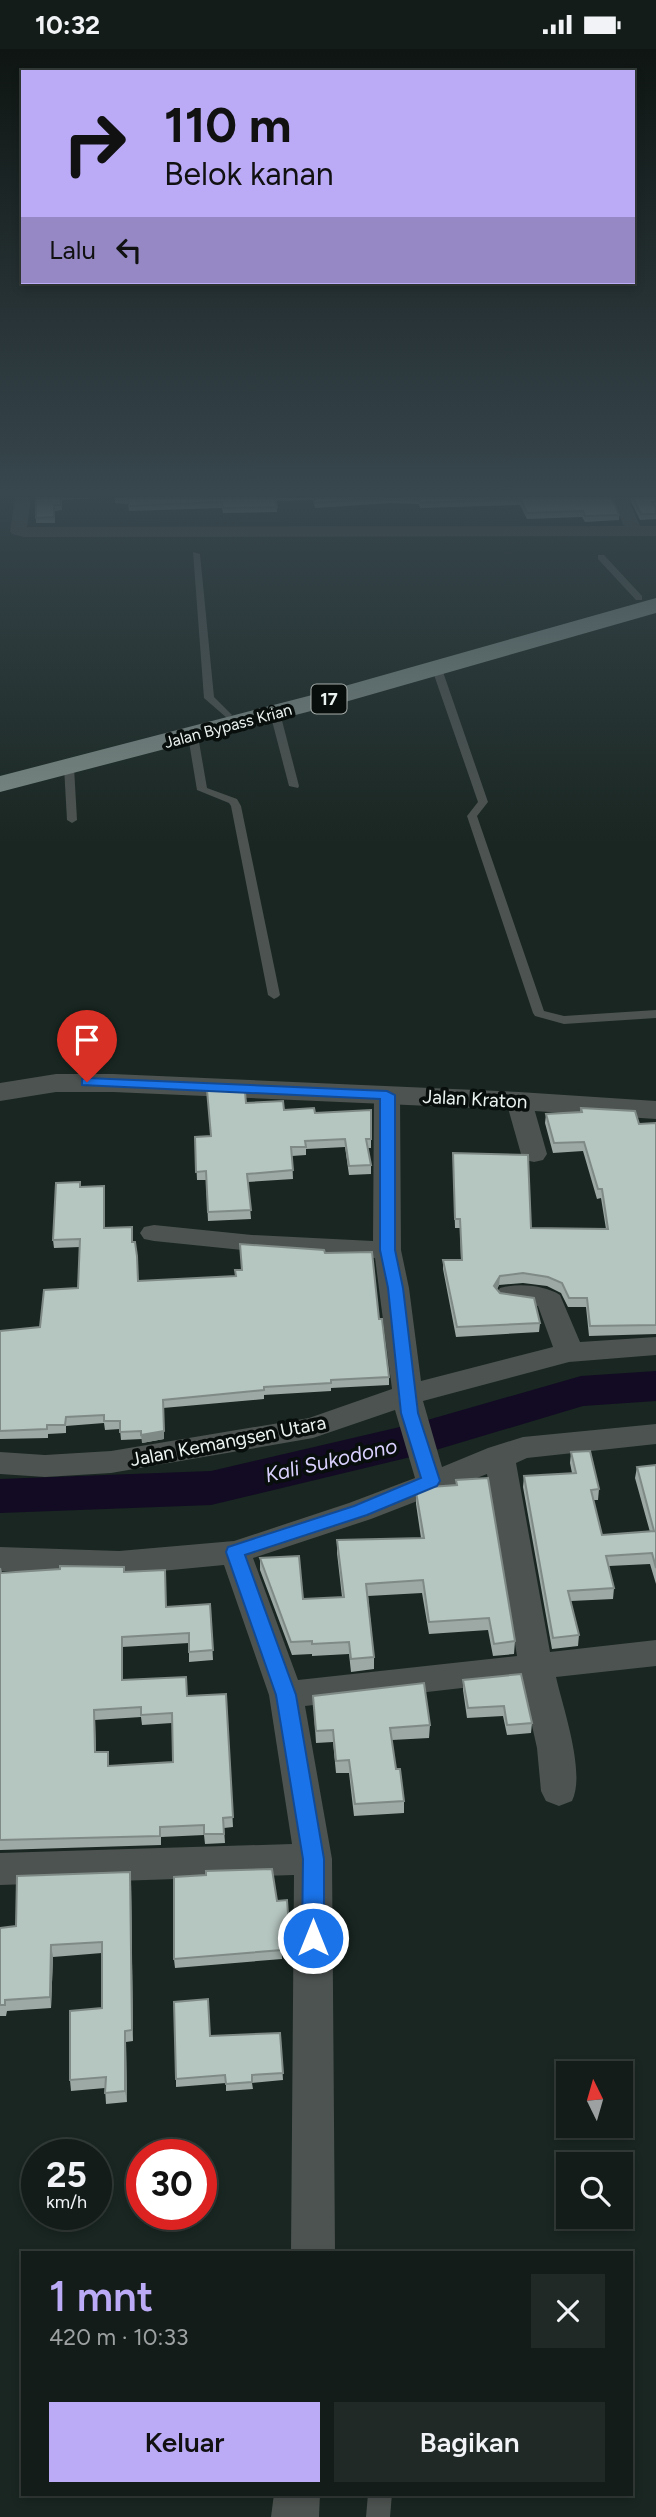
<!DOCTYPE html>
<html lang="id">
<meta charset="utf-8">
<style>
body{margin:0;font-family:Figtree,sans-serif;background:#202926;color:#f1f3f6;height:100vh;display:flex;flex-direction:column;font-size:26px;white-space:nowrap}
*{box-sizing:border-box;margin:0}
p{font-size:23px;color:#9da1a2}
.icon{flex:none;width:38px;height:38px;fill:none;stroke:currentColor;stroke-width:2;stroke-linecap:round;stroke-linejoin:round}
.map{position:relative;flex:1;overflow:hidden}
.drawer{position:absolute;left:21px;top:2202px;width:612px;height:245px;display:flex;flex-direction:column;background:#131c19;border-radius:0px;box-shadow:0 4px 10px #0003,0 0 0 2px #323a38}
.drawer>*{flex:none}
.banner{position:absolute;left:21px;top:21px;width:614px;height:214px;border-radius:0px;box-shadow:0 4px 10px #0003,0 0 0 2px #323a38;background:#bbaaf6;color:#111;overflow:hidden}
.needle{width:46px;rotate:355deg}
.controls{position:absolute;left:556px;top:2012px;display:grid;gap:14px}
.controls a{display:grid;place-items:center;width:77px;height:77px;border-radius:0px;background:#131c19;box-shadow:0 4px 10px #0003,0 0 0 2px #323a38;font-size:35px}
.speed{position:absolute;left:21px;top:2090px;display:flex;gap:14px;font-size:35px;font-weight:700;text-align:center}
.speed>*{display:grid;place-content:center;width:91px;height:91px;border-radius:50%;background:#131c19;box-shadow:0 4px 10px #0003,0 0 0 2px #323a38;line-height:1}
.speed small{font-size:18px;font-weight:400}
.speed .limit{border:10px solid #d22;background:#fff;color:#111}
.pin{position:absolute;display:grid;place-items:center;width:60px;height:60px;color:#fff;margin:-72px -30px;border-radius:50% 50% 50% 0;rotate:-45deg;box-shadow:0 0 7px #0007}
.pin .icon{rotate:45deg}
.me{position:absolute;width:77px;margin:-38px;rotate:0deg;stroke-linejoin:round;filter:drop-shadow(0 0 5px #0008)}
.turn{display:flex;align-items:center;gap:24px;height:147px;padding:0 28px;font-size:32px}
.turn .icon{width:91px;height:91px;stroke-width:2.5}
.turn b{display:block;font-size:49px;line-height:60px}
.then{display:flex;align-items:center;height:66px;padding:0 28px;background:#0003;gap:14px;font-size:26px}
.round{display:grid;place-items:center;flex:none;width:74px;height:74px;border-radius:0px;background:#202926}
.overview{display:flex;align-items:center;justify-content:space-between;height:119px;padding:0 28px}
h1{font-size:42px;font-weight:600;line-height:52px;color:#bbaaf6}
.action{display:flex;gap:14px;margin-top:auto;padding:14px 28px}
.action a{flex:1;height:80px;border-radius:0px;background:#bbaaf6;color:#111;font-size:28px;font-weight:600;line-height:80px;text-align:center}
.action a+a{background:#202926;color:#f1f3f6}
.status{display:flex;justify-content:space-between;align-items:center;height:49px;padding:0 35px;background:#131c19;direction:ltr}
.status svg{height:19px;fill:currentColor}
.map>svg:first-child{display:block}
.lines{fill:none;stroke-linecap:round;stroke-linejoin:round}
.river{fill:#120b23;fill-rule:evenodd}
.service{fill:#4d5350;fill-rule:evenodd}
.minor{fill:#4d5350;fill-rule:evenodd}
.tertiary{fill:#4d5350;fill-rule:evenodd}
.trunk{fill:#7d8c86;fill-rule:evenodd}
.wall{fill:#9ca9a4;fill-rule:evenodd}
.shaded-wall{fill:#7f8a86}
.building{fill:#b5c5bf;stroke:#7f8a86;stroke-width:2;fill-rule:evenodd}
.route{fill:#1a73e8;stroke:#114b97;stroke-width:2}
.labels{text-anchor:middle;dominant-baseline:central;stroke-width:7;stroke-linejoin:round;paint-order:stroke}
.far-street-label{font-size:16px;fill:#ebf3f0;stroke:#080e0b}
.shield{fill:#080e0b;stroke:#a7aeab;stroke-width:2}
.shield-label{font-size:18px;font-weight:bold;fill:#ebf3f0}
.street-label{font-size:19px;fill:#ebf3f0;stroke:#080e0b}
.water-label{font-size:21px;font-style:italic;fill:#d9d0fd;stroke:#080e0b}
</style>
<div class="status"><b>10:32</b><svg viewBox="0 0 49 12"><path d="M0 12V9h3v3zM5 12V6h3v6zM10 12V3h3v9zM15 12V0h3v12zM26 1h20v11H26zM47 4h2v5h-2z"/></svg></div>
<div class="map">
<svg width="656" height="2468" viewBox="0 0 656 2468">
<rect width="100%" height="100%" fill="#192621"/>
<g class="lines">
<path class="river" d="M656,1322V1352L583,1357L419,1406L211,1456L0,1464V1430L211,1422L417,1374L581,1327Z"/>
<g class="service">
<path d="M193,503L200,505L214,648L232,666L227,669L204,649Z"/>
<path d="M598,506H604L642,547V551H636L598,510Z"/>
<path d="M437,617L442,620L488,753L477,767L544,962L564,967L656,961V969L564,975L535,967L533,964L467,767L478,753L432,620Z"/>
<path d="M275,661L280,664L299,737L298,739L289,737L270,664Z"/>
<path d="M193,684L198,687L207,739L237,750L241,757L280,946L278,948L274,950L268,946L231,757L229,754L197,741L188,687Z"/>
<path d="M69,715L74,718L77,771L72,774L67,771L64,718Z"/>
<path d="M368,2445H392L390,2468H366Z"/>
</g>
<g class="minor">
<path d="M15,449H31L27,478L624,477L612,449H628L640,477H656V487L24,488L12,485L10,482Z"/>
<path d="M387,1038L396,1041L400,1046L401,1201L409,1239L421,1332L553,1298L538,1257L500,1251L496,1245L500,1239C518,1234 544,1236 560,1246L580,1293L656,1288V1306L569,1313L423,1352L442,1418L488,1399L523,1388L656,1375V1395L527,1409L516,1414L550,1603L656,1591V1617L556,1628C563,1659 586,1724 572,1752L559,1757L546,1752L541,1742L537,1699L522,1632L305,1657L332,1810L335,2203H291L294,1826L0,1836V1804L292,1795L269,1646L224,1516L119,1526L0,1522V1498L119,1502L234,1492L349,1454L415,1429L395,1361L313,1389L111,1424L45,1428L0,1425V1403L45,1406L111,1402L309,1369L392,1340L375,1209L252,1202L154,1192L144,1190L140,1184L144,1178L154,1176L252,1186L373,1192L374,1046L378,1041ZM487,1425L517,1607L298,1631L253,1509L371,1470Z"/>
<path d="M519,1044L528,1047L532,1052L547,1105L543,1111L534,1113L525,1111L521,1105L506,1052L510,1047Z"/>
<path d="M274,2445H320L319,2468H271Z"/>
</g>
<path class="tertiary" d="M56,1025H113L519,1043L656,1052V1070L519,1061L113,1043H56L0,1052V1034Z"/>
<path class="trunk" d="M656,549V564L338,655L0,743V727L320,644Z"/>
</g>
<g class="wall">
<path d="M36,449H104L61,451L62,461L55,462V474H36Z"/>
<path d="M115,449H612L619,466V471L585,473L582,468L527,470L520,456L420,459L419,455L391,454L315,459L313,451L276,452L277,463L223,464L222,459L129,462L128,455L115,454Z"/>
<path d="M629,449H656V470L640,471Z"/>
<path d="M246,1054L284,1061L315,1064L371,1061V1099H368L371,1116V1125L349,1126L345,1098L306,1100V1106L292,1107L293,1130L248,1133L251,1170L208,1172L206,1131H197L195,1088L210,1087Z"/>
<path d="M581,1059L639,1075L656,1074V1285L589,1287L586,1258H568L561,1244L547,1237L523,1234L499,1236L497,1240L500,1244L540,1274L539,1283L456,1288L443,1220V1211H461L460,1179H455L453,1104L531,1179L606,1180L601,1149L597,1150L583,1102L553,1104L545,1074L546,1065L580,1063Z"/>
<path d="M81,1138L105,1145L104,1179L132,1193L137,1207L138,1232L236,1227L242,1221L325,1204L379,1270L389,1328V1336L331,1339V1342L264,1346V1350L163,1359L164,1390L142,1394V1390L121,1391L120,1380L105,1381L104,1374L66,1377V1384L48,1385V1389L0,1390V1282L40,1278L78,1239L80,1198L54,1199L53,1191Z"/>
<path d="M571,1403L599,1440L598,1451H593L602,1486L650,1483L635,1429L637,1418L656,1416V1535L650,1515L609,1517L614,1539L613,1550L571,1552L579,1586L578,1597L552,1600L523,1438L524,1427L572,1424L570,1414Z"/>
<path d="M456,1431L515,1592L514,1605L493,1607L488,1581L429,1585L422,1544L368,1547L374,1608V1620L351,1623L349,1605L312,1607V1605L292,1606L260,1521V1509L303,1550L342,1548L337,1504V1491L421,1489L416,1455V1443L456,1436Z"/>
<path d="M0,1519L1,1524L124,1523L166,1558L210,1555L213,1611L189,1613V1594L122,1598L123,1631L187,1647L226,1645L233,1778L224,1779L225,1794L205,1795L204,1786L161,1788V1796L0,1801ZM141,1668L142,1676L172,1674L173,1713L109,1717V1712L96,1703L95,1671Z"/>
<path d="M463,1631L532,1674L531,1684L507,1686L503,1667L467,1669L463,1641Z"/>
<path d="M313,1647L430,1676L429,1689L392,1691L396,1720L404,1752V1764L354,1767L349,1724H336L333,1693L316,1694Z"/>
<path d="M131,1834L133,1992L126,1993L127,2053L106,2055L105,2039L71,2042L70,2031L102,1959V1904L53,1908L51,1959L7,1962L6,1967H0V1879L16,1877Z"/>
<path d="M287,1851L289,1888L281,1889L282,1910L175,1919L174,1910L277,1852Z"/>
<path d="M280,1984L283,2031L252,2034L253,2040L226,2042V2034L176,2038V2030L210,1987Z"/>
</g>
<g class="shaded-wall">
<path d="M500,1227L499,1236L494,1246V1237Z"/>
<path d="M163,1351L164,1390L142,1394L141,1386Z"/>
<path d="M130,1823L131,1834L133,1992L132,1981Z"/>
<path d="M51,1896L53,1908L51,1959L50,1948Z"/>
<path d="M125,1982L126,1993L127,2053L125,2042Z"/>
</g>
<g class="building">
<path d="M36,449H61V456H54V468L36,469Z"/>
<path d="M125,449H275L277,458L223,459L222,453L129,457L128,449Z"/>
<path d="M314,449H385L315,454Z"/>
<path d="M404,449H612L619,466L585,467L583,462L527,464L521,450L420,454L419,450Z"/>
<path d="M633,449H656V453H652L656,459V465H641Z"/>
<path d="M207,1041L245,1043L246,1054L283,1052L284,1061L314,1059L315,1064L371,1061V1090H366L371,1116L349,1117L345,1090L305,1092L306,1098H291L293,1121L247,1125L251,1161L208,1163L206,1122L196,1123L195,1088L211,1087Z"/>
<path d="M581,1059L635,1062L639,1075L656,1074V1276L590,1277L587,1249H569L562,1234L548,1228L523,1224L500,1227L494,1237L500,1244L534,1249L540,1274L457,1278L443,1211H462L460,1170H455L453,1104L528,1106L531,1179L608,1180L602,1140H598L584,1093L554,1094L546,1065L582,1063Z"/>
<path d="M80,1133V1138L104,1137V1179L132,1178V1193H135L137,1207L138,1232L236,1227L235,1221H242L240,1195L324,1201L325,1204L372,1203L379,1270H382L389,1328L331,1331V1334L264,1338V1341L163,1351L164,1382L141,1386V1382L120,1383V1372H104V1366L66,1368L65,1376H47V1380L0,1382V1282L40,1278L44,1241L78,1239L80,1190L53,1191L56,1134Z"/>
<path d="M590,1402L599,1440L591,1441L602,1486L654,1482L637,1418L656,1416V1519L652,1504L606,1507L614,1539L568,1542L579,1586L553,1589L524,1427L576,1424L571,1403Z"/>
<path d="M488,1429L515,1592L494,1595L489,1569L429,1573L423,1531L366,1535L374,1608L351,1610L349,1593L312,1595V1592L291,1593L260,1509L299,1507L303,1550L344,1548L337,1491L424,1489L416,1443L430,1438L457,1436L456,1431Z"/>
<path d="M60,1517L124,1518V1523L165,1521L166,1558L210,1555L213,1601L189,1603V1584L122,1588V1631L186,1628L187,1647L226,1645L233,1768L223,1769L224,1785H204V1776L160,1778V1787L0,1791V1519L1,1524L60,1520ZM141,1658V1666L172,1664L173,1713L108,1717V1703H95L94,1661Z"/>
<path d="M521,1625L532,1674L507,1676L504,1657L468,1659L463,1631Z"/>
<path d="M424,1634L430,1676L390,1679L396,1720H400L404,1752L355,1755L349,1711L336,1712L333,1681L316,1682L313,1647Z"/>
<path d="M272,1820L277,1852L287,1851L289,1879H281L282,1901L174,1910V1828L206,1826V1822Z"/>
<path d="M130,1823L132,1981L125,1982V2042L105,2044L106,2028L70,2031V1962L102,1959V1893L51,1896L50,1948L5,1951V1956H0V1879L16,1877L17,1827Z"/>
<path d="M208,1950L210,1987L280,1984L283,2024L252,2026V2033L226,2035L225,2026L176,2030L174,1953Z"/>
</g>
<linearGradient id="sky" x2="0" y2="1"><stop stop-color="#0e1512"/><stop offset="0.56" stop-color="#38474e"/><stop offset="1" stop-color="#38474e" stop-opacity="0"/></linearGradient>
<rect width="656" height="795" fill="url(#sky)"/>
<path class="route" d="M87,1029L387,1042L395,1046V1201L403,1239L418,1364L440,1432L437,1437L367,1466L245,1506L296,1646L324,1810V1889L321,1895L313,1898L305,1895L302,1889L303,1810L276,1646L226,1503L228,1498L354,1457L421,1429L401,1364L388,1239L380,1201V1050L82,1036V1030Z"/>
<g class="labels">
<g class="far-street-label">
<text transform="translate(228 677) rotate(-15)">Jalan Bypass Krian</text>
</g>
<rect class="shield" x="311.5" y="635.5" width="35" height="29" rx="5"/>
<g class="shield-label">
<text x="329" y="650">17</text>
</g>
<g class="street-label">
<text transform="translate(475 1050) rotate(3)">Jalan Kraton</text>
<text transform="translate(228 1392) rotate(-11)">Jalan Kemangsen Utara</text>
</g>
<g class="water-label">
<text transform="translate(331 1411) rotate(-13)">Kali Sukodono</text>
</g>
</g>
</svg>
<div class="controls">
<a><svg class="needle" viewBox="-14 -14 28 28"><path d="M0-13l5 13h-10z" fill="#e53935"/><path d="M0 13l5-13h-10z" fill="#9da1a2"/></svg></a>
<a><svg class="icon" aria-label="search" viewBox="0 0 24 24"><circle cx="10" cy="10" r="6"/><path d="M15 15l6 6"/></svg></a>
</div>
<div class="speed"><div>25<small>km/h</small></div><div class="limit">30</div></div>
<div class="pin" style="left:87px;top:1033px;background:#d93025"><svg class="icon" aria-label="arrive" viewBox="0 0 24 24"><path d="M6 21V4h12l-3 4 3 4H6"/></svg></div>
<svg class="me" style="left:313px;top:1889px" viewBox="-20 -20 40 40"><circle r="17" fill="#1a73e8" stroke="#fff" stroke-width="3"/><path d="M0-11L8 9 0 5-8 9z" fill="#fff"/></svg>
<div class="banner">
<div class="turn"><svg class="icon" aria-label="right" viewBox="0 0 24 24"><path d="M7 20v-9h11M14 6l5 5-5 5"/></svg><div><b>110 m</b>Belok kanan</div></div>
<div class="then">Lalu<svg class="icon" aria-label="left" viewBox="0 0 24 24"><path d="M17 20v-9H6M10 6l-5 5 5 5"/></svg></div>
</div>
<section class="drawer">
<div class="overview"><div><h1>1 mnt</h1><p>420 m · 10:33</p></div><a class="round"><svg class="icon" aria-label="close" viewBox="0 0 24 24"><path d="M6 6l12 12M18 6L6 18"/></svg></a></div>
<div class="action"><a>Keluar</a><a>Bagikan</a></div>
</section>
</div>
